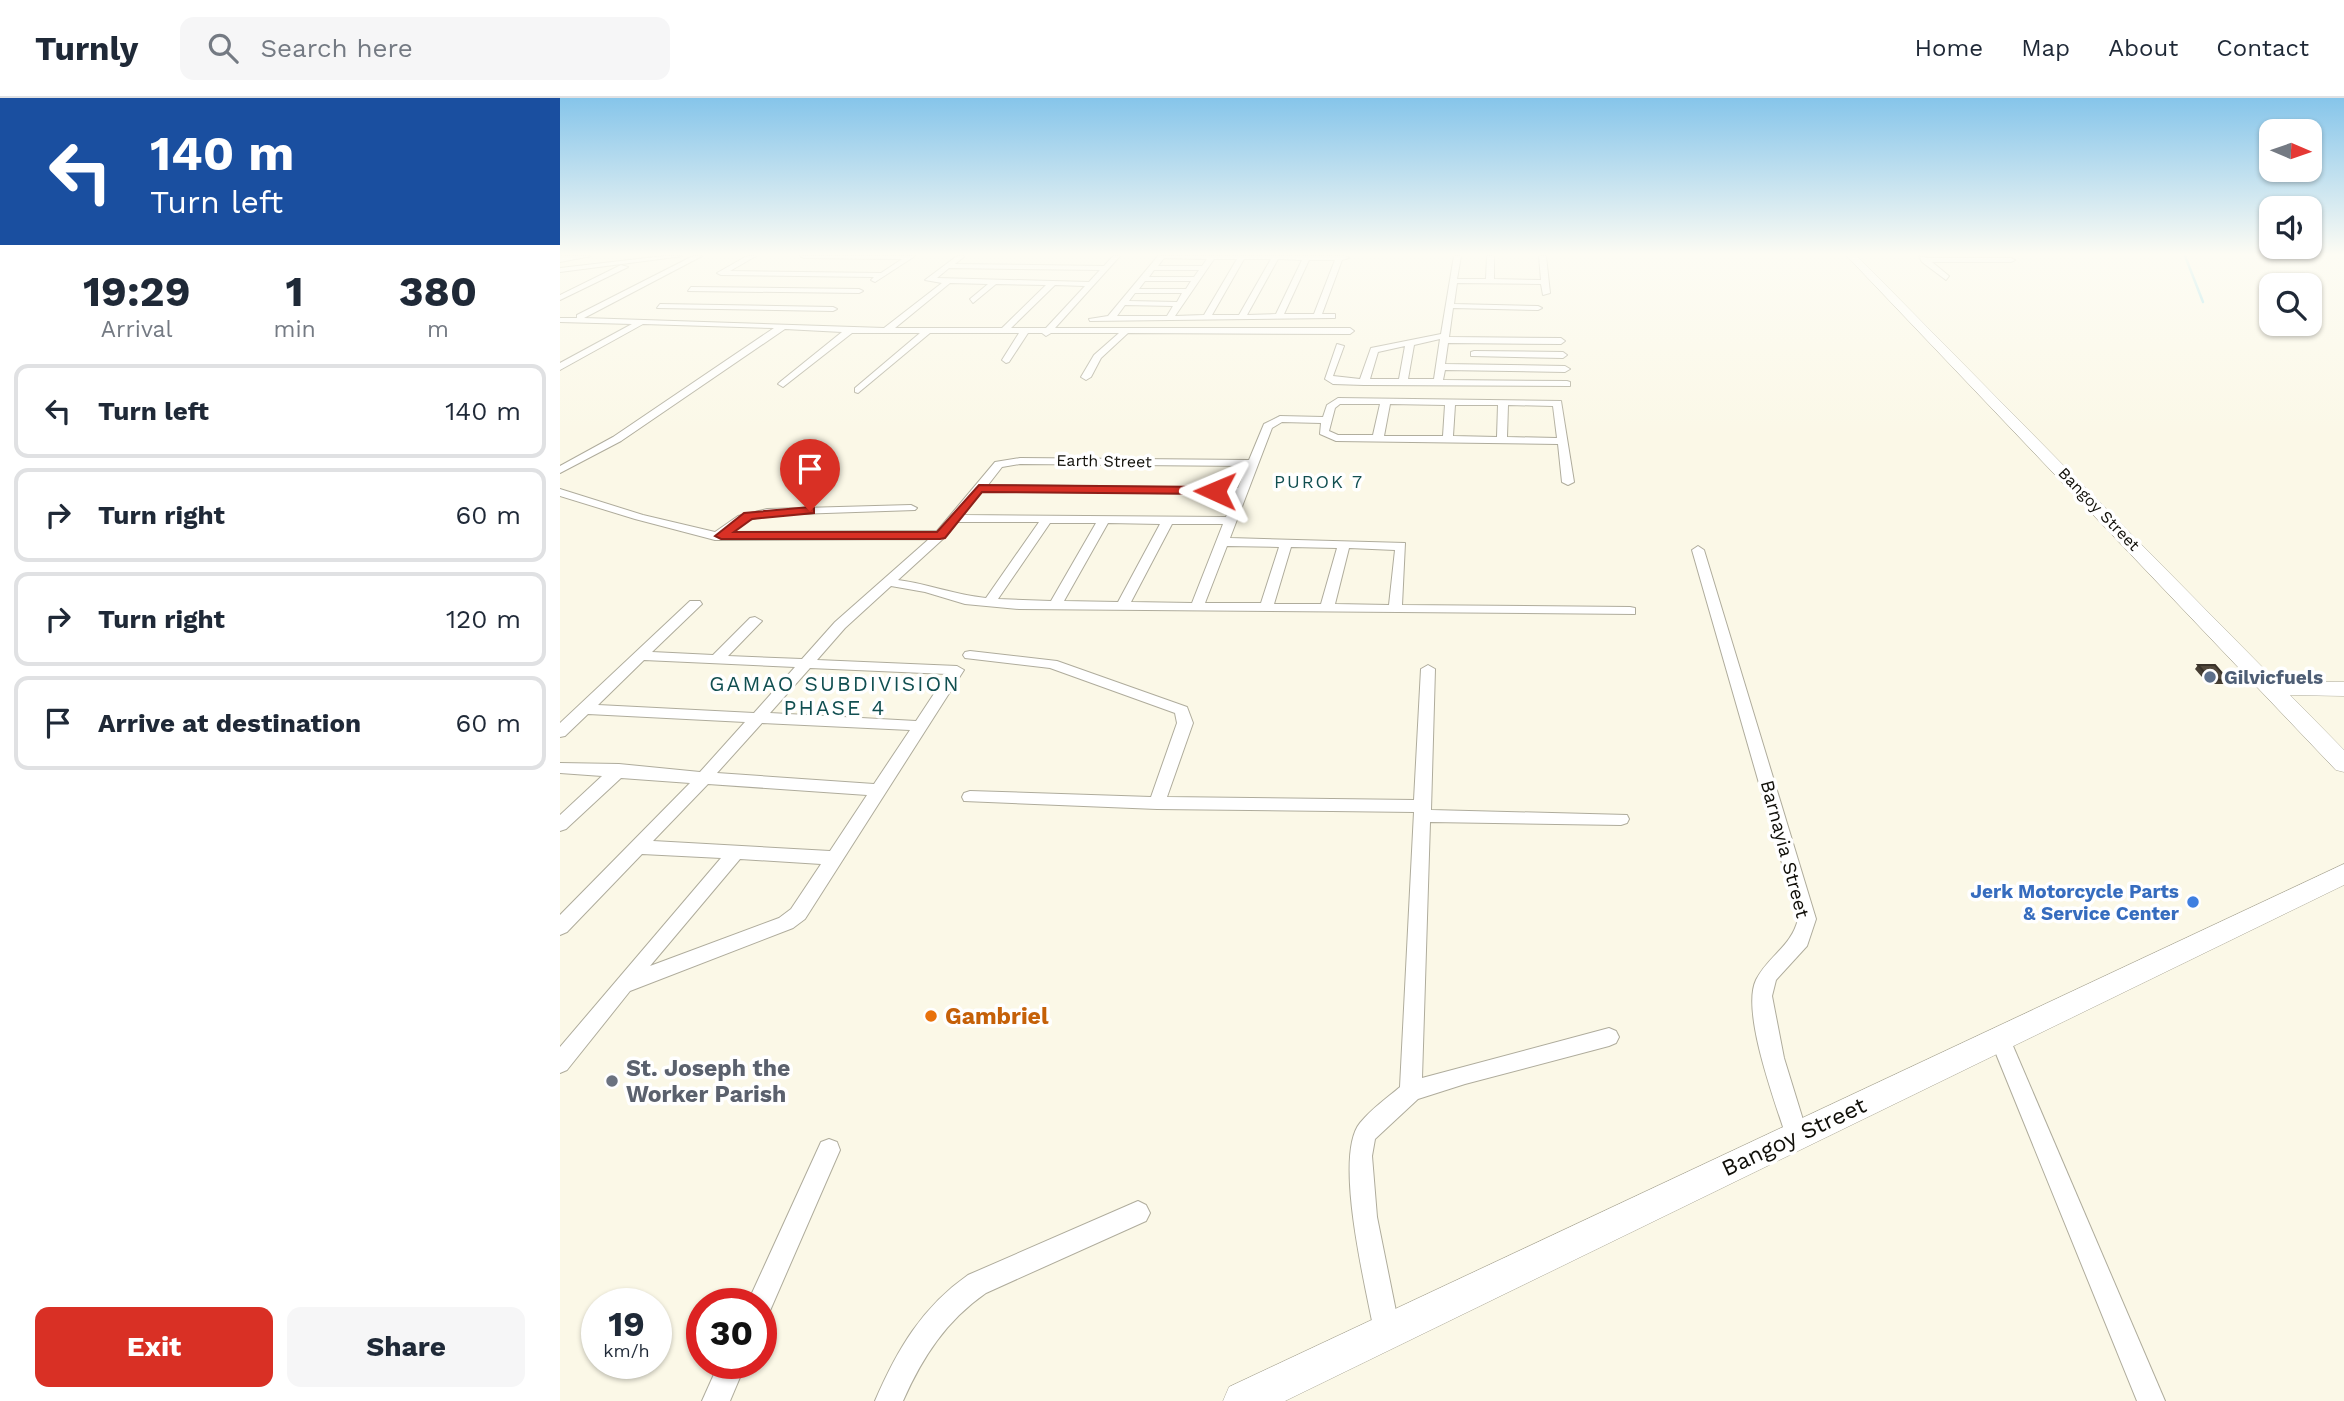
<!DOCTYPE html>
<style>
body{margin:0;font-family:"Work Sans",sans-serif;background:#f6f6f7;color:#1f2937;height:100vh;display:flex;flex-direction:column;font-size:26px;white-space:nowrap}
*{box-sizing:border-box;margin:0}
p{font-size:23px;color:#747a83}
.icon{flex:none;width:38px;height:38px;fill:none;stroke:currentColor;stroke-width:2;stroke-linecap:round;stroke-linejoin:round}
.map{position:relative;flex:1;overflow:hidden}
.side{display:flex;flex-direction:column;background:#fff;width:560px}
.side>*{flex:none}
.banner{background:#1a4fa0;color:#fff;overflow:hidden}
.needle{width:46px;rotate:92deg}
.controls{position:absolute;left:1699px;top:21px;display:grid;gap:14px}
.controls a{display:grid;place-items:center;width:63px;height:63px;border-radius:14px;background:#fff;box-shadow:0 2px 5px #0004;font-size:35px}
.speed{position:absolute;left:21px;top:1190px;display:flex;gap:14px;font-size:35px;font-weight:700;text-align:center}
.speed>*{display:grid;place-content:center;width:91px;height:91px;border-radius:50%;background:#fff;box-shadow:0 2px 5px #0004;line-height:1}
.speed small{font-size:18px;font-weight:400}
.speed .limit{border:10px solid #d22;background:#fff;color:#111}
.pin{position:absolute;display:grid;place-items:center;width:60px;height:60px;color:#fff;margin:-72px -30px;border-radius:50% 50% 50% 0;rotate:-45deg;box-shadow:0 0 7px #0007}
.pin .icon{rotate:45deg}
.me{position:absolute;width:77px;margin:-38px;rotate:271deg;stroke-linejoin:round;filter:drop-shadow(0 0 5px #0008)}
.turn{display:flex;align-items:center;gap:24px;height:147px;padding:0 35px;font-size:32px}
.turn .icon{width:91px;height:91px;stroke-width:2.5}
.turn b{display:block;font-size:49px;line-height:60px}
.eta{display:flex;justify-content:space-evenly;align-items:center;height:119px;text-align:center}
.eta b{font-size:42px;font-weight:700;line-height:49px}
.cta{display:flex;gap:14px;margin-top:auto;padding:14px 35px}
.cta a{flex:1;height:80px;border-radius:14px;background:#d93025;color:#fff;font-size:28px;font-weight:700;line-height:80px;text-align:center}
.cta a+a{background:#f6f6f7;color:#1f2937}
ul{padding:0;list-style:none}
li{display:flex;align-items:center;gap:21px;height:94px;margin:0 14px 10px;padding:0 21px;border:4px solid #e0e1e3;border-radius:14px}
li div{flex:1}
li b{display:block;font-size:26px}
li em{font-style:normal}
header{display:flex;align-items:center;gap:42px;box-sizing:border-box;height:98px;padding:0 35px;background:#fff;border-bottom:2px solid #e0e1e3}
header strong{font-size:33px}
nav{display:flex;gap:38px;margin-inline-start:auto;font-size:24px}
.search{width:490px;height:63px;background:#f6f6f7;display:flex;align-items:center;gap:18px;box-sizing:border-box;padding:0 24px;border-radius:14px;color:#747a83;font-size:26px}
main{display:flex;flex:1;min-height:0}
.map>svg:first-child{display:block}
.lines{fill:none;stroke-linecap:round;stroke-linejoin:round}
.stream{stroke:#94deee;stroke-width:2.5}
.street-casing{stroke:#afac9c;stroke-width:2}
.secondary-casing{stroke:#afac9c;stroke-width:1}
.primary-casing{stroke:#afac9c;stroke-width:2}
.street{fill:#fff;fill-rule:evenodd}
.secondary{fill:#fff;fill-rule:evenodd}
.primary{fill:#fff;fill-rule:evenodd}
.wall{fill:#463e33}
.building{fill:#51483b;stroke:#393229;stroke-width:2}
.route{fill:#d93025;stroke:#8d1f18;stroke-width:2}
.service-dot{fill:#5c6f8a;stroke:#fff;stroke-width:2.5}
.shop-dot{fill:#3f7fe0;stroke:#fff;stroke-width:2.5}
.food-dot{fill:#e8710a;stroke:#fff;stroke-width:2.5}
.worship-dot{fill:#6b7280;stroke:#fff;stroke-width:2.5}
.labels{text-anchor:middle;dominant-baseline:central;stroke-width:7;stroke-linejoin:round;paint-order:stroke}
.far-street-label{font-size:16px;fill:#100f09;stroke:#fff}
.far-neighbourhood-label{font-size:18px;letter-spacing:2px;fill:#114f51;stroke:#fff}
.service-label{font-size:19px;font-weight:bold;fill:#4e5e75;stroke:#fff;text-anchor:start}
.street-label{font-size:19px;fill:#100f09;stroke:#fff}
.shop-label{font-size:19px;font-weight:bold;fill:#366cbe;stroke:#fff;text-anchor:end}
.neighbourhood-label{font-size:21px;letter-spacing:2px;fill:#114f51;stroke:#fff}
.near-food-label{font-size:23px;font-weight:bold;fill:#c56008;stroke:#fff;text-anchor:start}
.near-worship-label{font-size:23px;font-weight:bold;fill:#5b616d;stroke:#fff;text-anchor:start}
.near-street-label{font-size:23px;fill:#100f09;stroke:#fff}
</style>
<header>
<strong>Turnly</strong>
<div class="search"><svg class="icon" aria-label="search" viewBox="0 0 24 24"><circle cx="10" cy="10" r="6"/><path d="M15 15l6 6"/></svg>Search here</div>
<nav><a>Home</a><a>Map</a><a>About</a><a>Contact</a></nav>
</header>
<main>
<section class="side">
<div class="banner">
<div class="turn"><svg class="icon" aria-label="left" viewBox="0 0 24 24"><path d="M17 20v-9H6M10 6l-5 5 5 5"/></svg><div><b>140 m</b>Turn left</div></div>
</div>
<div class="eta">
<div><b>19:29</b><p>Arrival</p></div>
<div><b>1</b><p>min</p></div>
<div><b>380</b><p>m</p></div>
</div>
<ul>
<li><svg class="icon" aria-label="left" viewBox="0 0 24 24"><path d="M17 20v-9H6M10 6l-5 5 5 5"/></svg><div><b>Turn left</b></div><em>140 m</em></li>
<li><svg class="icon" aria-label="right" viewBox="0 0 24 24"><path d="M7 20v-9h11M14 6l5 5-5 5"/></svg><div><b>Turn right</b></div><em>60 m</em></li>
<li><svg class="icon" aria-label="right" viewBox="0 0 24 24"><path d="M7 20v-9h11M14 6l5 5-5 5"/></svg><div><b>Turn right</b></div><em>120 m</em></li>
<li><svg class="icon" aria-label="arrive" viewBox="0 0 24 24"><path d="M6 21V4h12l-3 4 3 4H6"/></svg><div><b>Arrive at destination</b></div><em>60 m</em></li>
</ul>
<div class="cta"><a>Exit</a><a>Share</a></div>
</section>
<div class="map">
<svg width="1784" height="1303" viewBox="0 0 1784 1303">
<rect width="100%" height="100%" fill="#fbf8e7"/>
<g class="lines">
<path class="stream" d="M1625,158L1643,204"/>
<g class="street-casing">
<g id="street">
<path d="M104,158H123L0,174V170Z"/>
<path d="M133,158H142L24,220L324,230L382,185L365,182L397,158H405L395,166L544,168L553,158H560L495,230H790L794,233L790,236L568,235L541,260L531,279L526,282L521,279L534,257L559,235H491L486,238L482,235H468L449,264L446,265L442,262L459,235H370L298,295L295,294V290L360,235H292L223,289L218,286L220,284L282,234L225,231L61,343L0,375V368L53,339L214,230L83,226L0,272V265L72,226L0,224V220H17V217ZM389,170L540,172L529,184L377,180ZM390,185L428,186L410,201L413,205L436,186L486,187L442,230H335ZM495,187L525,188L486,230H451Z"/>
<path d="M187,158H196L170,173L321,175L342,161L244,160L240,158H355L315,184L311,182L314,179L161,177L157,175Z"/>
<path d="M598,158H785L789,160L782,162L762,216H775V220H772L530,223L529,221L548,218ZM604,160L647,161L642,168H598ZM654,161H677L644,217L615,218ZM684,161H711L679,217H652ZM718,161L742,162L716,216L687,217ZM749,162H775L754,216H724ZM594,172H639L634,179H589ZM585,183H631L626,191H579ZM575,195H622L617,204L569,203ZM565,207L613,208L607,218H557Z"/>
<path d="M894,158H901L897,181H926L927,158H934V181L981,182L979,158H986L990,195L983,197L981,186L897,185L894,206L978,208L982,210L978,212L893,210L889,239L1001,240L1005,243L1001,246L888,245L885,266L1005,268L1010,271L1005,274L885,272L883,282L1007,283L1010,284V288L804,287L773,286L765,281L777,246L784,248L773,278L800,281L811,250L881,236ZM880,241L874,281H848L854,247ZM845,248L839,281H810L818,254Z"/>
<path d="M1359,158L1367,160H1451L1455,162L1451,164H1372L1389,178L1386,182L1362,164Z"/>
<path d="M61,167L68,169L0,202V197Z"/>
<path d="M131,189L299,191L303,193L299,195L128,193Z"/>
<path d="M100,206L273,209L277,211L273,213L97,210Z"/>
<path d="M914,253L1003,254L1007,257L1003,260L911,258V254Z"/>
<path d="M778,300L1001,303L1014,384L1008,387L1002,384L998,346L776,343L760,336L761,325L722,324L712,330L670,440L845,445L842,507L1070,509L1075,510V516L459,511L405,506L365,494L331,488L285,530L257,562L397,568L404,572L245,821L233,830L70,893L7,972L0,975V949L161,760L82,756L7,834L0,837V817L130,685L61,680L6,731L0,733V717L42,678L0,675V665L59,666L140,674L185,624L28,616L5,638L0,639V625L130,503H140L142,506L92,554L153,557L190,520L195,519L202,523L168,558L242,561L275,524L369,441L155,442L75,421L0,398V391L83,417L155,434L178,418L207,411L351,407L357,410L355,412L207,417L186,423L172,434L377,433L435,364L460,360L689,362L704,326L720,318L763,319L767,307ZM780,306H820L813,337H778L769,333L775,310ZM830,306L885,307L883,338H824ZM895,307H938L937,339L893,338ZM948,307L993,308L997,340L947,339ZM460,366L687,368L678,390L428,387L442,369ZM422,393L676,396L666,419L403,417ZM397,424H479L426,500C396,497 368,486 338,482L384,440ZM490,425H536L491,503L438,501ZM548,425L600,426L558,504L504,503ZM612,426H663L632,505L571,504ZM667,448L719,449L701,505H645ZM731,449L777,450L761,506H714ZM789,450L835,452L829,507L775,506ZM84,562L235,569L194,615L38,607ZM250,570L387,576L356,623L210,615ZM202,625L350,632L314,686L157,675ZM148,686L307,697L270,753L93,743ZM180,761L261,766L231,811L219,820L90,868Z"/>
<path d="M1138,448L1144,452L1256,821L1247,848L1216,882L1212,898L1224,960L1248,1038L1245,1046L1237,1049L1229,1046L1226,1038C1215,1004 1181,913 1196,882C1208,858 1232,848 1238,821L1132,452Z"/>
<path d="M410,553L497,563L627,609L633,625L607,699L854,702L861,571L868,567L875,571L871,712L1067,717L1069,721L1067,725L1061,727L870,724L862,980L1049,930L1056,933L1059,939L1056,945L1049,948L905,986L858,1001L815,1041L812,1058L817,1119L840,1233L836,1242L827,1246L818,1242L814,1233C806,1190 773,1058 800,1025C811,1011 827,1000 840,989L854,714L597,711L404,703L402,699L404,695L410,693L591,699L617,625L615,615L490,570L405,560L403,557L405,554Z"/>
<path d="M1440,932L1447,935L1450,941L1605,1303H1577L1430,941L1433,935Z"/>
<path d="M269,1041L277,1044L280,1052L209,1215L201,1218V1206H187L261,1044Z"/>
<path d="M578,1103L586,1107L590,1115L586,1123L426,1195C386,1223 363,1258 343,1303H315C337,1252 362,1209 408,1177Z"/>
<path d="M159,1265H186L170,1303H142Z"/>
</g>
</g>
<g class="secondary-casing">
<g id="secondary">
<path d="M1287,158H1297L1716,583L1784,584V598L1730,597L1784,652V674L1776,672Z"/>
<path d="M1784,766V787L725,1303H663L669,1289Z"/>
</g>
</g>
<g class="primary-casing">
<path id="primary" d="M0,158H31L0,164Z"/>
</g>
<use href="#street" class="street"/>
<use href="#secondary" class="secondary"/>
<use href="#primary" class="primary"/>
</g>
<path class="wall" d="M1638,567L1668,582L1665,586H1648L1635,571Z"/>
<path class="building" d="M1638,567H1655L1668,582H1651Z"/>
<linearGradient id="sky" x2="0" y2="1"><stop stop-color="#86c5ea"/><stop offset="0.46" stop-color="#fdfcf4"/><stop offset="1" stop-color="#fdfcf4" stop-opacity="0"/></linearGradient>
<rect width="1784" height="340" fill="url(#sky)"/>
<path class="route" d="M419,387L655,389L661,393L655,396L422,394L385,440L380,441H161L155,438L184,415L250,409L254,410V415L192,421L174,434H377Z"/>
<circle class="service-dot" cx="1650" cy="579" r="7"/>
<circle class="shop-dot" cx="1633" cy="804" r="7"/>
<circle class="food-dot" cx="371" cy="918" r="7"/>
<circle class="worship-dot" cx="52" cy="983" r="7"/>
<g class="labels">
<g class="far-street-label">
<text transform="translate(544 363) rotate(1)">Earth Street</text>
<text transform="translate(1539 411) rotate(46)">Bangoy Street</text>
</g>
<g class="far-neighbourhood-label">
<text x="759" y="383">PUROK 7</text>
</g>
<g class="service-label">
<text x="1664" y="579">Gilvicfuels</text>
</g>
<g class="street-label">
<text transform="translate(1225 751) rotate(75)">Barnayia Street</text>
</g>
<g class="shop-label">
<text x="1619" y="793">Jerk Motorcycle Parts<tspan x="1619" dy="22">&amp; Service Center</tspan></text>
</g>
<g class="neighbourhood-label">
<text x="275" y="585">GAMAO SUBDIVISION<tspan x="275" dy="24">PHASE 4</tspan></text>
</g>
<g class="near-food-label">
<text x="385" y="918">Gambriel</text>
</g>
<g class="near-worship-label">
<text x="66" y="970">St. Joseph the<tspan x="66" dy="26">Worker Parish</tspan></text>
</g>
<g class="near-street-label">
<text transform="translate(1234 1039) rotate(-25)">Bangoy Street</text>
</g>
</g>
</svg>
<div class="controls">
<a><svg class="needle" viewBox="-14 -14 28 28"><path d="M0-13l5 13h-10z" fill="#e53935"/><path d="M0 13l5-13h-10z" fill="#747a83"/></svg></a>
<a><svg class="icon" aria-label="sound" viewBox="0 0 24 24"><path d="M4 9h4l5-4v14l-5-4H4zM17 9q2 3 0 6"/></svg></a>
<a><svg class="icon" aria-label="search" viewBox="0 0 24 24"><circle cx="10" cy="10" r="6"/><path d="M15 15l6 6"/></svg></a>
</div>
<div class="speed"><div>19<small>km/h</small></div><div class="limit">30</div></div>
<div class="pin" style="left:250px;top:413px;background:#d93025"><svg class="icon" aria-label="arrive" viewBox="0 0 24 24"><path d="M6 21V4h12l-3 4 3 4H6"/></svg></div>
<svg class="me" style="left:655px;top:393px" viewBox="-20 -20 40 40"><path d="M0-17L14 15 0 8-14 15z" fill="#d93025" stroke="#fff" stroke-width="4"/></svg>
</div>
</main>
